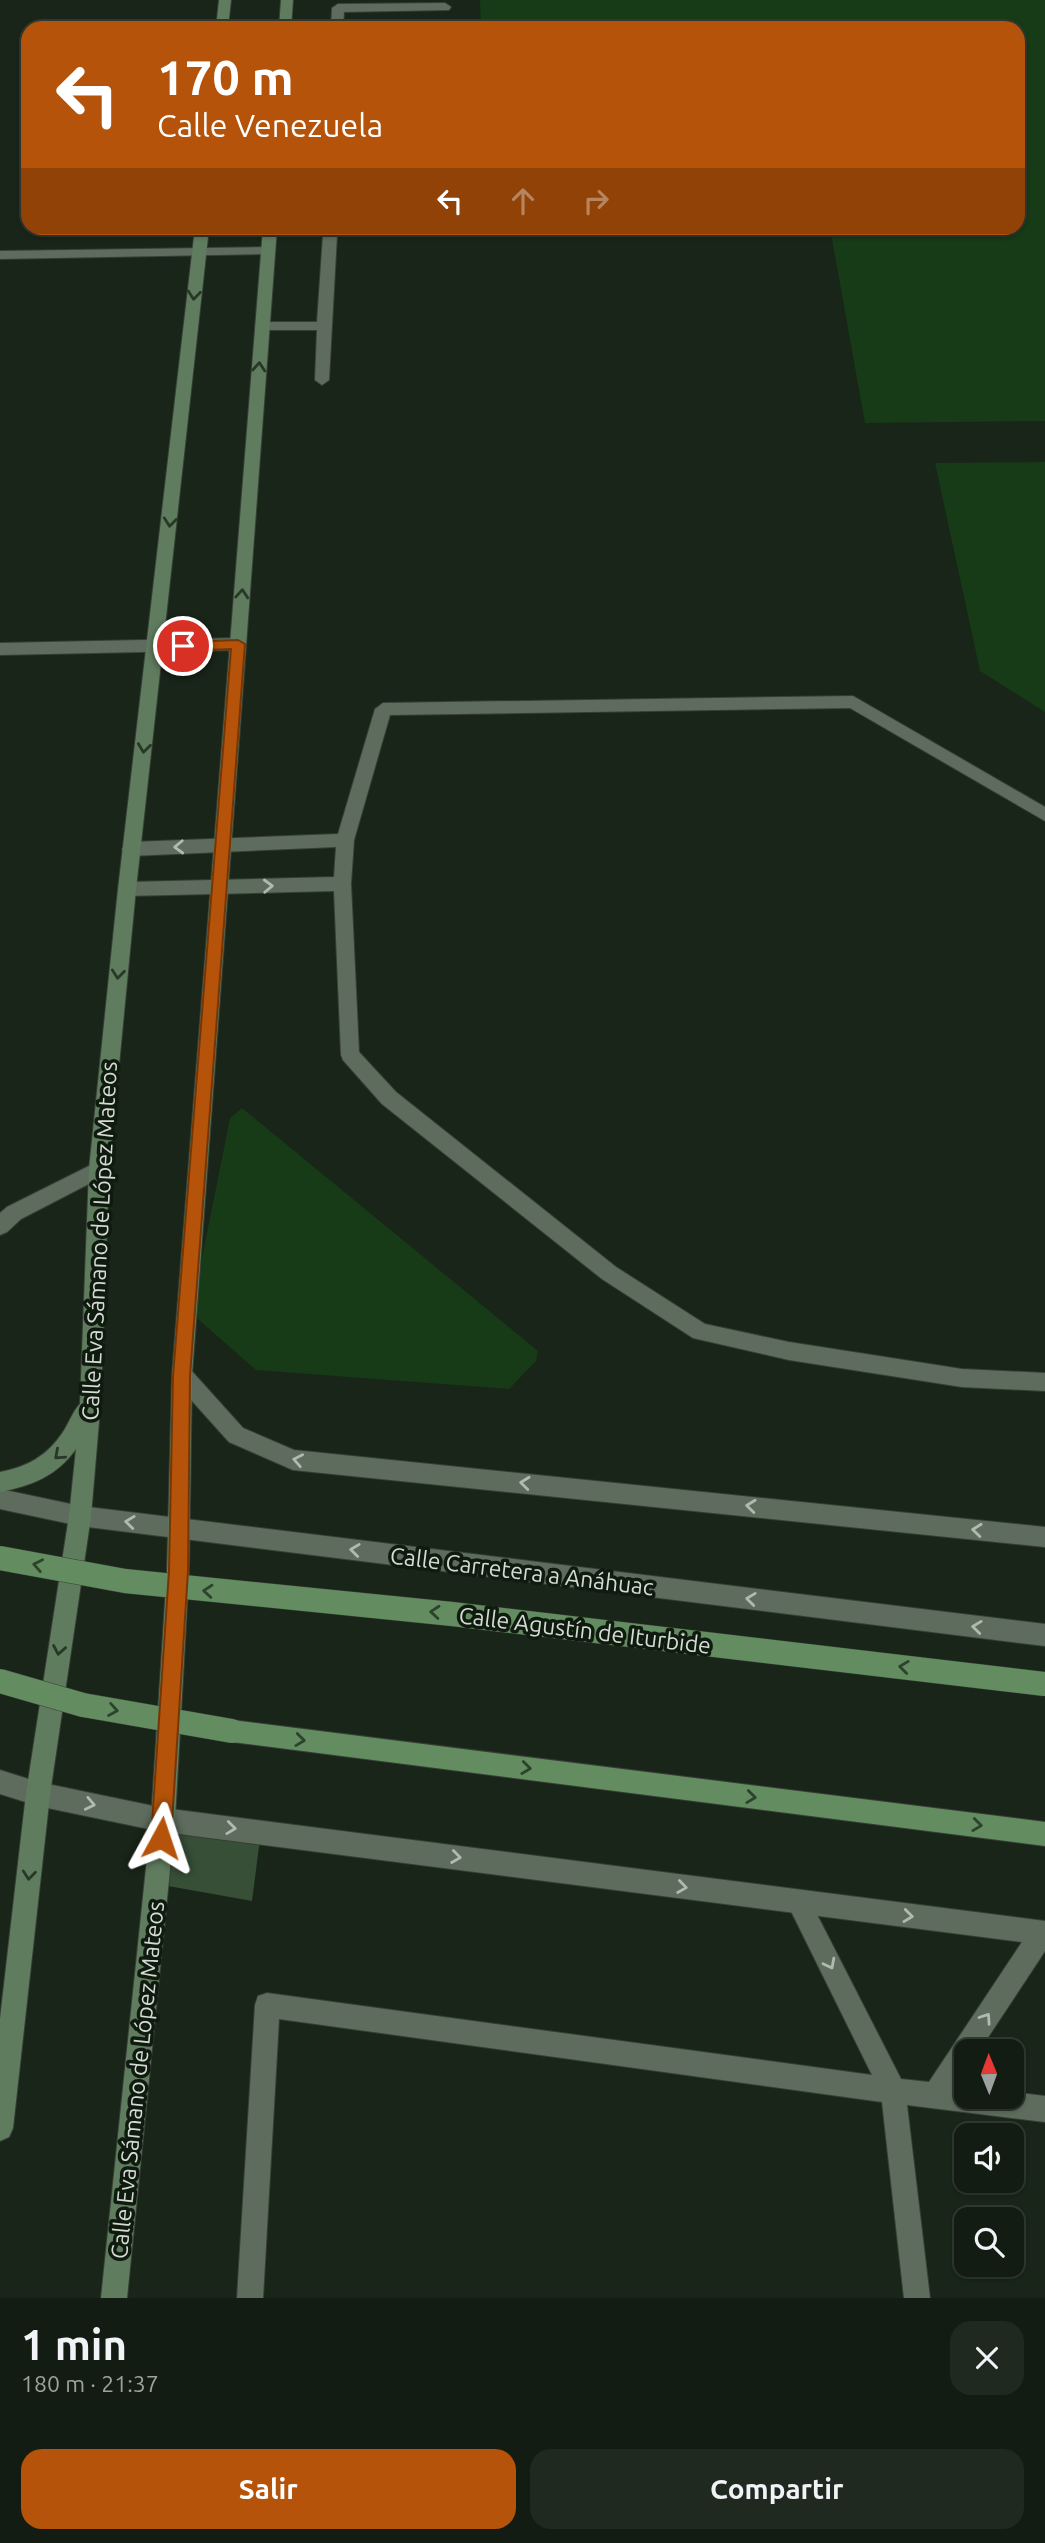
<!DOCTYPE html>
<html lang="es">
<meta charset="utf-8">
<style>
body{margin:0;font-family:Ubuntu,sans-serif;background:#202920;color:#f1f3f6;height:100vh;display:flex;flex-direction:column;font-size:26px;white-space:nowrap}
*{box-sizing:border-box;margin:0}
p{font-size:23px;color:#9da19f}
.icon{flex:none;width:38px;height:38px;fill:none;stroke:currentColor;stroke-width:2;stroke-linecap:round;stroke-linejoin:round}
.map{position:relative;height:2298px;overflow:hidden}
.details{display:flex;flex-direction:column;background:#131c12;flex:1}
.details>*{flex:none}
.guide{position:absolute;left:21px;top:21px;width:1004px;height:214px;border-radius:21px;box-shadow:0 2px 5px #0004,0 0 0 2px #323a32;background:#b45309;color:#fff;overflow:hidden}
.needle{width:46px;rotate:359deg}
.fabs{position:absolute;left:954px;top:2039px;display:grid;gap:14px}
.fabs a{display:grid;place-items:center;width:70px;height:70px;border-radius:14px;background:#131c12;box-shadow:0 2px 5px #0004,0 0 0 2px #323a32;font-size:35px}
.pin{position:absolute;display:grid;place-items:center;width:60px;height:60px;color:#fff;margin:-30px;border:4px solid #fff;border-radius:50%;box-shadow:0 2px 7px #0007}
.me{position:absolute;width:77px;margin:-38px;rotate:5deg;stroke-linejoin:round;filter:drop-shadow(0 0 5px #0008)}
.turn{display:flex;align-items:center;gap:24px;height:147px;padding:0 21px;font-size:32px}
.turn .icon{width:91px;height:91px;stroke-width:2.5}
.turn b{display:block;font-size:49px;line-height:60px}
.lanes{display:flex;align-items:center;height:66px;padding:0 21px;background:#0003;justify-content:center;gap:35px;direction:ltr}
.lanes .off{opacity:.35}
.round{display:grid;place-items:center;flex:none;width:74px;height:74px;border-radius:21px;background:#202920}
.headline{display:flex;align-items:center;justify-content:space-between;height:119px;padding:0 21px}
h1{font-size:42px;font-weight:700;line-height:52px}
.button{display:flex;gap:14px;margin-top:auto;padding:14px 21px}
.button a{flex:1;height:80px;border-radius:21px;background:#b45309;color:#fff;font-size:28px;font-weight:700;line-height:80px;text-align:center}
.button a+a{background:#202920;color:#f1f3f6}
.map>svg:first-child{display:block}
.green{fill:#374f36}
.building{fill:#173a17}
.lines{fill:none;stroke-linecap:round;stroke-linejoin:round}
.service-casing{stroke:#363f35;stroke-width:2}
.minor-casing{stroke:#363f35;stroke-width:2}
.tertiary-casing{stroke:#363f35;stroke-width:2}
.secondary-casing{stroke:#363f35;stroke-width:2}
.primary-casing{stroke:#363f35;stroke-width:2}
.service{fill:#5e6c5d;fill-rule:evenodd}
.minor{fill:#5e6c5d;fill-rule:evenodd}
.tertiary{fill:#5e6c5d;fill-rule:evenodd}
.secondary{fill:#607c5f;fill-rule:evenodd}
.primary{fill:#638c61;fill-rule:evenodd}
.primary-bridge-casing{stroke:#363f35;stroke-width:25;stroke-linecap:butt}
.primary-bridge{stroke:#638c61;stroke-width:24}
.oneway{stroke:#283827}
.oneway2{stroke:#b0baaf}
.oneway3{stroke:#2d432c}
.route{fill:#b45309;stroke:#753606;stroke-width:2}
.labels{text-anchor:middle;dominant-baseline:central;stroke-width:7;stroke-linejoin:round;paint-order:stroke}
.street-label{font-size:23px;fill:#d3dbd2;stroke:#101b0f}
</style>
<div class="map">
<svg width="1045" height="2298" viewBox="0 0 1045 2298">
<rect width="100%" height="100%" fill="#192518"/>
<path class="green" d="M163,1820L261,1831L252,1901L157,1884Z"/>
<g class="building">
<path d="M480,0H1045V421L865,423L830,228H1018V28H481Z"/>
<path d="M1045,462V712L980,671L935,463Z"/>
<path d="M242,1108L538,1351L536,1361L509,1389L256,1370L191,1313L230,1118Z"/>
</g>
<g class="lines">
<g class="service-casing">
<g id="service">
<path d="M445,3L451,7L449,10L344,12L343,28H331L332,8L338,4Z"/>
<path d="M330,231L337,235L329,380L322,385L315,380L317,330H262L255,326L262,322H317L323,235Z"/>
<path d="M853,696L1045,807V821L850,708L390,715L354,840L351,884L359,1052L396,1092L616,1267L705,1324L789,1342L962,1369L1045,1373V1391L962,1387L789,1360L693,1338L602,1279L382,1104L343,1060L341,1055L334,891L127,896L121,894L118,889L121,884L127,882L334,877L336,847L131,856L125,854L122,849L125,844L131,842L338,834L375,709L383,703Z"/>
<path d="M99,1161L106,1163L109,1169L106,1175L21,1219L7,1232L0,1235V1213L7,1207Z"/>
<path d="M799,1891L807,1895L901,2079L929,2082L1034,1924L1045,1922V1951L979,2051H966V2071L956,2086L966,2087V2096H1012V2092L1045,2096V2122L907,2105L930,2298H904L882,2102L279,2019L263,2298H237L255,2005L258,1996L267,1993L872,2075L787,1903L791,1895Z"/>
</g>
</g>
<g class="minor-casing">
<g id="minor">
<path d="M268,247L275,251L273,254L0,259V251Z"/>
<path d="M238,638L246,644L238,650L0,655V643Z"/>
</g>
</g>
<g class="tertiary-casing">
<g id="tertiary">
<path d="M182,1366L189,1368L243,1428L294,1450L1045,1527V1547L293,1470L229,1442L175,1382L172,1375L175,1368Z"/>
<path d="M0,1489L80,1506L1045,1624V1646L80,1526L0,1509Z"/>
<path d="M0,1770L38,1782L163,1808L1045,1921V1945L163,1832L38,1806L0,1794Z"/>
</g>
</g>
<g class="secondary-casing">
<g id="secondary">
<path d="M219,0H231L228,28H216Z"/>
<path d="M281,0H293L291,28H279Z"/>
<path d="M195,228H209L136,889L109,1169L101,1398L91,1516L50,1794L13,2128L9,2137L0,2141V2019L26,1794L69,1516L76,1449C57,1476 31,1486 0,1492V1472C27,1467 47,1456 63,1432C69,1423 73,1411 80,1404L89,1169L118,889Z"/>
<path d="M263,228H277L192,1375L189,1571L175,1820L127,2298H101L151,1820L167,1571L172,1375Z"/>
</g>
</g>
<g class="primary-casing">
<path id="primary" d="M232,1720L1045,1822V1846L232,1742L224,1739L221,1731L224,1723Z"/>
</g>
<use href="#service" class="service"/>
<use href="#minor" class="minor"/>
<use href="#tertiary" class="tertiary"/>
<use href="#secondary" class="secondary"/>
<use href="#primary" class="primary"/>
<g class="primary-bridge-casing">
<g id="primary-bridge">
<path d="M0,1558L125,1581L452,1614L1045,1684"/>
<path d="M0,1681L83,1705L232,1731"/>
</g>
</g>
<use href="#primary-bridge" class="primary-bridge"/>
</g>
<defs><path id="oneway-chevron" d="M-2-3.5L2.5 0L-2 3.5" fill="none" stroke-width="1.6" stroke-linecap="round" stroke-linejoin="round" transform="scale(1.75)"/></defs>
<g class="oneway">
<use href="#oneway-chevron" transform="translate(194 295) rotate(96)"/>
<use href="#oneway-chevron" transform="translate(259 367) rotate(-86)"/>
<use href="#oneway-chevron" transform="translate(170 522) rotate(96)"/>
<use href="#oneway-chevron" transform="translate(242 594) rotate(-86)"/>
<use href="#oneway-chevron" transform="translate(144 748) rotate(97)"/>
<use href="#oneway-chevron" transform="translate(118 974) rotate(96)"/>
<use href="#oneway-chevron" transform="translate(59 1455) rotate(138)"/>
<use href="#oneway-chevron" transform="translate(59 1650) rotate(100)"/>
<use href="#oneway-chevron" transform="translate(29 1875) rotate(96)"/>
</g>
<g class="oneway2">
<use href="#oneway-chevron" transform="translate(179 847) rotate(178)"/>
<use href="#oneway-chevron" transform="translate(268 886) rotate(-2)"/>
<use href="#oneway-chevron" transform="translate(298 1460) rotate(-169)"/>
<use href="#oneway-chevron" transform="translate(525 1483) rotate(-174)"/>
<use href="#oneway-chevron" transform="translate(751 1506) rotate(-174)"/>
<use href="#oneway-chevron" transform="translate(130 1522) rotate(-173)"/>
<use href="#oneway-chevron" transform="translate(977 1530) rotate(-174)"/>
<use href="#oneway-chevron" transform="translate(355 1550) rotate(-173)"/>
<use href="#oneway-chevron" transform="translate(751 1599) rotate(-173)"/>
<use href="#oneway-chevron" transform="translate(977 1627) rotate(-173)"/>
<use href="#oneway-chevron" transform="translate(90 1804) rotate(12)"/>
<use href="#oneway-chevron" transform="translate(231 1828) rotate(7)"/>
<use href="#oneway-chevron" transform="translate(456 1857) rotate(8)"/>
<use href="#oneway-chevron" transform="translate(682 1887) rotate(8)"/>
<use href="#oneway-chevron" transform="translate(908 1916) rotate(7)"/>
<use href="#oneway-chevron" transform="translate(830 1964) rotate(63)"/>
<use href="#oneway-chevron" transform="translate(986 2018) rotate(-56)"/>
</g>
<g class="oneway3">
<use href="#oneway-chevron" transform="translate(38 1565) rotate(-169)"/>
<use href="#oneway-chevron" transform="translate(208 1591) rotate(-175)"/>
<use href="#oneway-chevron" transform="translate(435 1612) rotate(-175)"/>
<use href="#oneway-chevron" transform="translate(904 1667) rotate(-173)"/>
<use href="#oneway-chevron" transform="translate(113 1710) rotate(10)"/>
<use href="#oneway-chevron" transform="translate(300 1740) rotate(7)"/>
<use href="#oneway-chevron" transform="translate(526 1768) rotate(7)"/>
<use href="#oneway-chevron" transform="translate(751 1797) rotate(7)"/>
<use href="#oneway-chevron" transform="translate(977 1825) rotate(7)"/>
</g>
<path class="route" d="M238,640L245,644L190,1376L188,1571L171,1838L168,1844L161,1847L154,1844L151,1838L169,1571L173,1376L231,649L183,651L177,646L183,642Z"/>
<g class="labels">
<g class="street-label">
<text transform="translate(99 1241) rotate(-87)">Calle Eva Sámano de López Mateos</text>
<text transform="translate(522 1571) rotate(7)">Calle Carretera a Anáhuac</text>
<text transform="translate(585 1630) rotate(7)">Calle Agustín de Iturbide</text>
<text transform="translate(137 2080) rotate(-84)">Calle Eva Sámano de López Mateos</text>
</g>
</g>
</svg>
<div class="fabs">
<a><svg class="needle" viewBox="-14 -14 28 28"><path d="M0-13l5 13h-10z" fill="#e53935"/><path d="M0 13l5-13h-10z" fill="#9da19f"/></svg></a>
<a><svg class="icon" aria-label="sound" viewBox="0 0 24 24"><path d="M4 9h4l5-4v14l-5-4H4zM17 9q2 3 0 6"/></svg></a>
<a><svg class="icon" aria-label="search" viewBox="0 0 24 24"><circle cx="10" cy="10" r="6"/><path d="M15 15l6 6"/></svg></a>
</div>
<div class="pin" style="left:183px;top:646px;background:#d93025"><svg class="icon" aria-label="arrive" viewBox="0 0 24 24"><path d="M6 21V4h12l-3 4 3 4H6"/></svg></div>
<svg class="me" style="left:161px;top:1838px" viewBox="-20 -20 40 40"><path d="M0-17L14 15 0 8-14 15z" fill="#b45309" stroke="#fff" stroke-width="4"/></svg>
<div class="guide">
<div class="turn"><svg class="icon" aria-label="left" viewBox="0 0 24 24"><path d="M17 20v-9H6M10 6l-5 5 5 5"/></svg><div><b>170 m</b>Calle Venezuela</div></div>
<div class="lanes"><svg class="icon" aria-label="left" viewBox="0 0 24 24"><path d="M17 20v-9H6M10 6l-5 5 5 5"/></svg><svg class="icon off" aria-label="ahead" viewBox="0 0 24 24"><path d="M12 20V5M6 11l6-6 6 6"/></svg><svg class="icon off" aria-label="right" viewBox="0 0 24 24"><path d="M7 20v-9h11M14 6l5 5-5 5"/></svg></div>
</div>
</div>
<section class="details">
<div class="headline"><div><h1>1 min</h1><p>180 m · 21:37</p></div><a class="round"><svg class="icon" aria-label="close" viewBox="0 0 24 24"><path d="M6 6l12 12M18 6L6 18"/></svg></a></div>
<div class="button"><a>Salir</a><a>Compartir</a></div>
</section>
